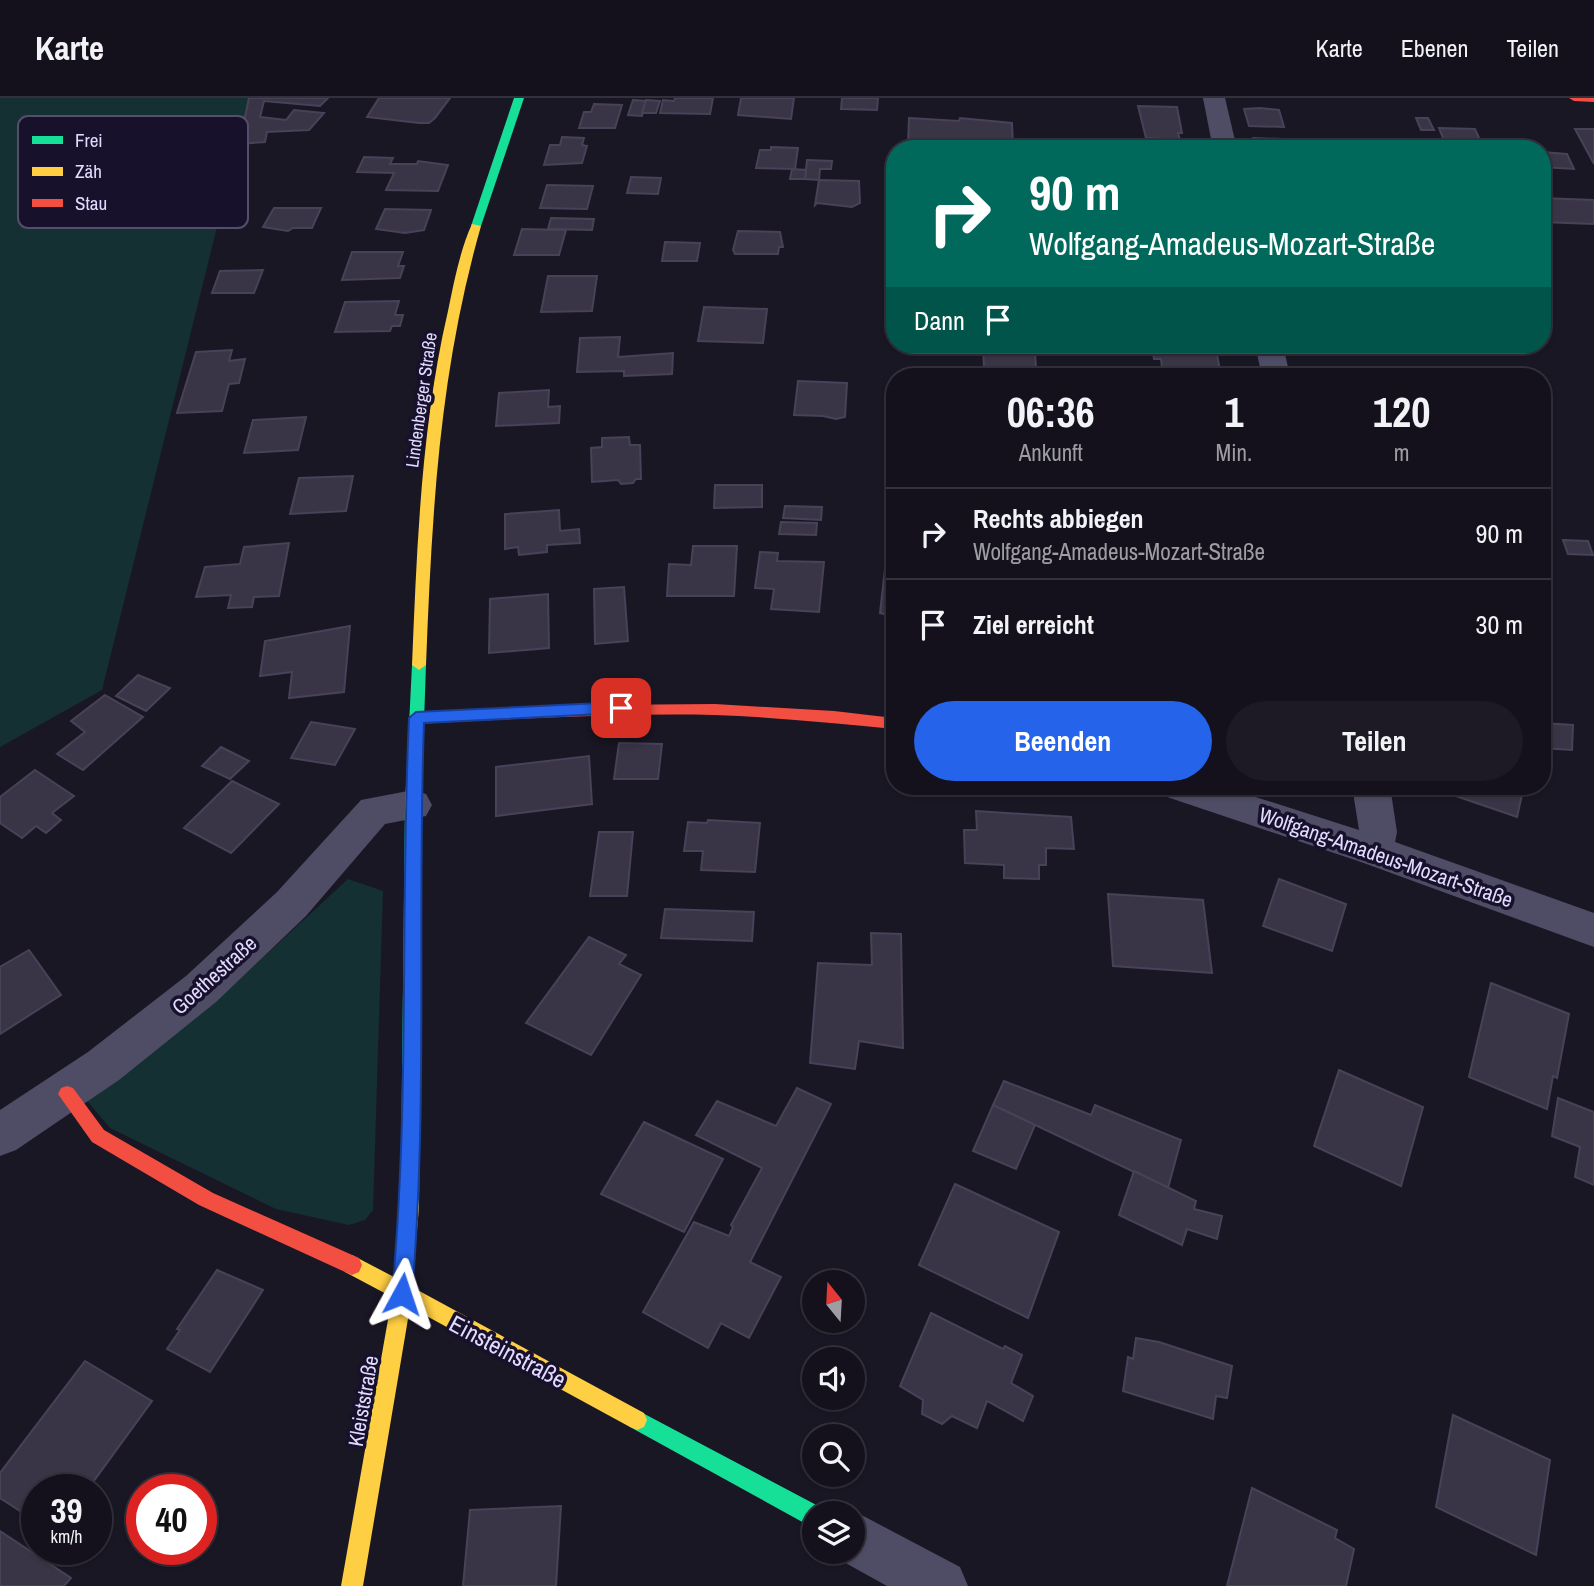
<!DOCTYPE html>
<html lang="de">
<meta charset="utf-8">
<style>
body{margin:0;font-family:"Archivo Narrow",sans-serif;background:#1d1a25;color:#f1f3f6;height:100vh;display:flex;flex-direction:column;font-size:26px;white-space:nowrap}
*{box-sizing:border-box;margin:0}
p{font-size:23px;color:#9d9da3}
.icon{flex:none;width:38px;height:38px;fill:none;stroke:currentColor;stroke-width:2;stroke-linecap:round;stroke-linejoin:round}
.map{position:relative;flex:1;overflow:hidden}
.drawer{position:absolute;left:886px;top:270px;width:665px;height:427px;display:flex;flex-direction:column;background:#14111c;border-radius:28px;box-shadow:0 2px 5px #0004,0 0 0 2px #33313b}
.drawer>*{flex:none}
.hud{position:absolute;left:886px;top:42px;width:665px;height:214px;border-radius:28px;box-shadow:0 2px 5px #0004,0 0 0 2px #33313b;background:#00695c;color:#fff;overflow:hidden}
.needle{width:46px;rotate:342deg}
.fabs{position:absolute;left:802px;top:1172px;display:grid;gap:14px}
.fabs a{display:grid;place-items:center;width:63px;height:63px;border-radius:50%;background:#14111c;box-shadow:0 2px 5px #0004,0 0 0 2px #33313b;font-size:35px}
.speed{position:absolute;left:21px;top:1376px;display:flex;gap:14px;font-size:35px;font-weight:700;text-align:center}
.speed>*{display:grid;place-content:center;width:91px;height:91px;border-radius:50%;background:#14111c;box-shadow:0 2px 5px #0004,0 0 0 2px #33313b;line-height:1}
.speed small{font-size:18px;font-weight:400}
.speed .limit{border:10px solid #d22;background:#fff;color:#111}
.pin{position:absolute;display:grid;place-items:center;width:60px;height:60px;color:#fff;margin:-30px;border-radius:14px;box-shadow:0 4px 10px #0006}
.me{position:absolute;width:77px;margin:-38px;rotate:5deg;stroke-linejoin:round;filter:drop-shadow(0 0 5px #0008)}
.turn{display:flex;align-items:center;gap:24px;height:147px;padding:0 28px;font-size:32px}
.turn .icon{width:91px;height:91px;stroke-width:2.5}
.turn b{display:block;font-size:49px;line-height:60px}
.then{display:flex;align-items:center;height:66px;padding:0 28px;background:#0003;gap:14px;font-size:26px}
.eta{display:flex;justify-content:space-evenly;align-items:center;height:119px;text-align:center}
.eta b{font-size:42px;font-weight:700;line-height:49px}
.action{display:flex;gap:14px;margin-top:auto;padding:14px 28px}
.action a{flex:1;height:80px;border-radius:42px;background:#2563eb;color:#fff;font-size:28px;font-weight:700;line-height:80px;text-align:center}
.action a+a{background:#1d1a25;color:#f1f3f6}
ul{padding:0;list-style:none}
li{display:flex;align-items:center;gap:21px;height:91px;padding:0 28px;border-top:2px solid #33313b}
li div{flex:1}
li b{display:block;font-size:26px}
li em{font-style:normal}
header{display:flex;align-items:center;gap:42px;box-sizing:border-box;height:98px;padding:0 35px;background:#14111c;border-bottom:2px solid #33313b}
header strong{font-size:33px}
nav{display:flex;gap:38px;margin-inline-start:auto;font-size:24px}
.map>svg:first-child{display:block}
.green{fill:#153033}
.building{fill:#3a3546;stroke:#474258;stroke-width:2}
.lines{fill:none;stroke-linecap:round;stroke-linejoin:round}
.street{fill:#4f4d66;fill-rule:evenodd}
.fast{fill:#16e098;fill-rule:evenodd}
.slow{fill:#ffcf43;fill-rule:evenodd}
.jam{fill:#f24e42;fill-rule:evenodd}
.route{fill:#2563eb;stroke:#184099;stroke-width:2}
.labels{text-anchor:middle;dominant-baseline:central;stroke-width:7;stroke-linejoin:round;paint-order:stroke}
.far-street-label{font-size:18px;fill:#e2dbff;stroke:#17112b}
.street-label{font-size:21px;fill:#e2dbff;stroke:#17112b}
.near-street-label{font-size:24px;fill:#e2dbff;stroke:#17112b}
.key{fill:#17112b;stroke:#544e6b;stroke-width:2}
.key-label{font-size:19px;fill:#e2dbff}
</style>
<header>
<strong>Karte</strong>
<nav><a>Karte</a><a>Ebenen</a><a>Teilen</a></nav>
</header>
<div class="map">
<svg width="1594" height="1488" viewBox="0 0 1594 1488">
<rect width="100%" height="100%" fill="#1a1725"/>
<g class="green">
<path d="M0,0H249L102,592L0,649Z"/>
<path d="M348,781L383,793L373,1112L365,1122L349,1127L276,1111L110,1030L84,999L206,912Z"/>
</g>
<g class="building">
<path d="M249,0H328L320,8L264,3L260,19L286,22L294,12L324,15L309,32L267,34L265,44L239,46Z"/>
<path d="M379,0H450L435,20L429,25H419L367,19Z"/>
<path d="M675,0H713L710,16L660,15L663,2L674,3Z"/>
<path d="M741,0H794L791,21L738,17Z"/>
<path d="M842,0H878L877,12L841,11Z"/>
<path d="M633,2L646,3L642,18L628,17Z"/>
<path d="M646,2L660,3L656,15H642Z"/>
<path d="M594,6L622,7L615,30H579L584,14H591Z"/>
<path d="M1138,8L1177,9L1182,35H1178L1180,42L1146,40Z"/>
<path d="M1260,10L1279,12L1284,29L1249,28L1244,11Z"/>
<path d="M909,20L959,23L960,20L1012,25L1013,50L908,46Z"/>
<path d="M1416,20H1428L1434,32H1421Z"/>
<path d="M1439,30L1475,31L1484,51L1447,50Z"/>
<path d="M1575,31H1594V66Z"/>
<path d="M562,39L584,40L582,47L587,48L582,65L544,67L550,47H560Z"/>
<path d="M1253,40L1283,41L1286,51H1255Z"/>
<path d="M771,49L798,50L795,71L756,70L760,52H771Z"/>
<path d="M1542,54L1567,56L1574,71L1542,69Z"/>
<path d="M364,59L393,60L390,66H417L418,63L448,67L438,93L386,92L394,75L357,74Z"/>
<path d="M807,62L832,63L831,71H820L819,82L805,81Z"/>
<path d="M792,71L806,72L805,81H790Z"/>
<path d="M631,79L661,80L658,96L627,95Z"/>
<path d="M819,82L859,83L860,105L852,109L817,105L815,107Z"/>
<path d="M547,87L593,88L587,111L540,110Z"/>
<path d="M1542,100L1594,102V126L1542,124Z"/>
<path d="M274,110H321L312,130H293L288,133L263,129Z"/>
<path d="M385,111L431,112L424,132L405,135L376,131Z"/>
<path d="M551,120L594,121L592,132L548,131Z"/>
<path d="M522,131L566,132L559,157H514Z"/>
<path d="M738,133L780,134L783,149H779L778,156H735L733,152Z"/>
<path d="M665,144L700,145L697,163H662Z"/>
<path d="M352,154H403L398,168H404L400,180L342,182Z"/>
<path d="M263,172L254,195H212L220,173Z"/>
<path d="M548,178H597L592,213L541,214Z"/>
<path d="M399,203L395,217H403L400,228H392L390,233L335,234L345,204Z"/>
<path d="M704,209L767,211L763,245L698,243Z"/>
<path d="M620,239L618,259L673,255L672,276L624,278V273L577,274L580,240Z"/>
<path d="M1152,248L1216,251L1221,278H1163L1161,261H1154Z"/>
<path d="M983,250L1035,253L1036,272L984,270Z"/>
<path d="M232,252L229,263L245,261L239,285L229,286L222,313L177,315L196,254Z"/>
<path d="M1485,269L1528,271L1531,278H1489Z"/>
<path d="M798,283L847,285L845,319L836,321L823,318L794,317Z"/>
<path d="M549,292L548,309L560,308L559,325L496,328L499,295Z"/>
<path d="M892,316L894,317V345L886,344Z"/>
<path d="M306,319L298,352L244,355L253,322Z"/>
<path d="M629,339L630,347H640L641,381H636L633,385L621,386L618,382L592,384L591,350L602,349V340Z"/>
<path d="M353,378L346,413L290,416L299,380Z"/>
<path d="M715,387H762V409L714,410Z"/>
<path d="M785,408L822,409L821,422L783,420Z"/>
<path d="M559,412L560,433L579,431L580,445L547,447V454L519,457L518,449L505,451V416Z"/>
<path d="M781,424L817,425L816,437L779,436Z"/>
<path d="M1563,442L1588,443L1593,457L1568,456Z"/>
<path d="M289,445L279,498L254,499L252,509L228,510L231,497L196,499L205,469L240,466L244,449Z"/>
<path d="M693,448H737L734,498H667L669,466L691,467Z"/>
<path d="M760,454L778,455L777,463L824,464L819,514L771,511L774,491L755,490Z"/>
<path d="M885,471H894V519L880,515Z"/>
<path d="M624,489L628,543L595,546L594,491Z"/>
<path d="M548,496L549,550L489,555L490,501Z"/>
<path d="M350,528L344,594L289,600L292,574L260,578L265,543Z"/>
<path d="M138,577L170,590L146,613L116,598Z"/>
<path d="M105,597L143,619L83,672L57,656L85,634L71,623Z"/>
<path d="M311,624L355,631L335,667L291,660Z"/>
<path d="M1542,625L1573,627L1572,652L1542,650Z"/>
<path d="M619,645L662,646L658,681H614Z"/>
<path d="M221,649L249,663L230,681L202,668Z"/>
<path d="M589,658L592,706L496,718V669Z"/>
<path d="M35,672L74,698L52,715L61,722L46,735L36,728L22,740L0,725V699Z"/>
<path d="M232,683L279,706L231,755L184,730Z"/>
<path d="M1455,688H1524L1517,719L1453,697Z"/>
<path d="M976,713L1071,719L1074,751L1046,750V767H1039V781L1004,780V767L965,765L964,732H977Z"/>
<path d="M708,722L760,725L755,774L701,772L703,753H684L688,724L707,725Z"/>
<path d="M599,734H633L627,798H590Z"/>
<path d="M1279,781L1346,806L1332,853L1263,828Z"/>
<path d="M1108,796L1203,802L1212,875L1113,868Z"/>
<path d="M665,811L754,814L752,843L661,840Z"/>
<path d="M871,835L901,836L903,950L859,943L855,971L810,965L818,865L872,867Z"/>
<path d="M589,839L626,857L619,866L641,877L591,957L526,925Z"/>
<path d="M29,852L61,897L0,936V869Z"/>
<path d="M1491,885L1569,916L1557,980L1553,978L1547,1011L1469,979Z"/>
<path d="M1339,972L1423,1009L1401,1088L1314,1048Z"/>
<path d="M1004,983L1091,1017L1095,1007L1181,1042L1168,1090L993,1007Z"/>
<path d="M797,990L831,1006L750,1164L781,1179L749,1240L721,1225L708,1250L643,1214L694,1124L729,1138L733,1129L731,1127L762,1070L696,1037L717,1003L776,1028Z"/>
<path d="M1558,1000L1594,1014V1087L1575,1079L1580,1049L1552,1038Z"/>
<path d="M993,1007L1035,1027L1016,1071L973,1053Z"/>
<path d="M644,1024L723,1061L684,1134L601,1096Z"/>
<path d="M1134,1073L1196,1103L1194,1111L1222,1118L1217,1141L1187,1131L1182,1147L1119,1117Z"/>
<path d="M955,1086L1059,1134L1028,1220L919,1167Z"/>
<path d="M217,1172L263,1192L210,1274L167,1251L180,1232L177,1231Z"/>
<path d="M931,1215L1003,1251L1005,1248L1022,1257L1011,1285L1033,1298L1023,1323L987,1303L977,1330L952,1318L942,1326L922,1316L923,1302L900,1288Z"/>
<path d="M1136,1240L1159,1244L1232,1268L1227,1300L1216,1298L1213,1321L1123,1293L1128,1259L1133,1261Z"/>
<path d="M85,1263L152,1303L88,1391H37V1424L0,1400V1375Z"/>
<path d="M1453,1317L1550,1362L1536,1457L1436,1409Z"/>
<path d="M1252,1390L1337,1432L1335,1440L1354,1451L1346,1488H1227Z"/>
<path d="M561,1408L556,1488H463L470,1412Z"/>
<path d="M0,1433L71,1480L64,1488H0Z"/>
</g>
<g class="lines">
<g class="street">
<path d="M1203,0H1225L1237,51H1213Z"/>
<path d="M1255,247H1283L1290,278H1262Z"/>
<path d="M1158,688H1221L1359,732L1352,688H1390L1397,734L1395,744L1594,815V849L1361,764L1164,698Z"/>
<path d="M413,692L426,696L432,707L426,718L385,726L306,818L216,904L119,982L16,1052L0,1058V1012L88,954L186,878L277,794L361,702Z"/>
<path d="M852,1412L960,1469L968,1488H887L833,1458L832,1454H852V1416H843Z"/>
</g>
<g class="fast">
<path d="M514,0H524L481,128L472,130L471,128Z"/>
<path d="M419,562L426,567L421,707L420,979L417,985L411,987L405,985L402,979L405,707L412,567Z"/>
<path d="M637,1312L822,1410L824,1416H814V1429L806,1426L630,1329L627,1322L630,1315Z"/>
</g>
<g class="slow">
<path d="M472,126L481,128C439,275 432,415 426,567L419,572L412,567C417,449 421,329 448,213C454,184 460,152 472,126Z"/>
<path d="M411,971L417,973L420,979L419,1109L412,1189L644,1315L647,1322L644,1329L637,1332L630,1329L410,1209L363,1488H341L392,1199L345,1174L342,1167L345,1160L352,1157L394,1179L401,1109L402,979L405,973Z"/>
</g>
<g class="jam">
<path d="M1569,0H1594V4L1574,3Z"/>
<path d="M715,606L834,613L894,620V631C834,625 774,619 714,617C615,615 515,621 416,626L409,620L416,614L595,607Z"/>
<path d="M67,988L73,990L104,1032L213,1095L359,1160L362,1167L359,1174L352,1177L345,1174L199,1107L92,1044L58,996L61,990Z"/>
</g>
</g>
<path class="route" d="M621,604L629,610L621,615L424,625C417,815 428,1007 412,1196L409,1203L402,1206L395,1203L392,1196C410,1005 400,812 409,620L416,614Z"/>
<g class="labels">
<g class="far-street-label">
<text transform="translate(421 302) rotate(-82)">Lindenberger Straße</text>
</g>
<g class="street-label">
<text transform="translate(1386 759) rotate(19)">Wolfgang-Amadeus-Mozart-Straße</text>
<text transform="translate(214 877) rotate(-42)">Goethestraße</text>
<text transform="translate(363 1303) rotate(-80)">Kleiststraße</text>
</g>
<g class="near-street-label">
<text transform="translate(508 1253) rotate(28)">Einsteinstraße</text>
</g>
</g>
<rect x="18" y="18" width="230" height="112" rx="10" class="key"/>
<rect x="32" y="38" width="31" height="8" fill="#16e098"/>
<rect x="32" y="69" width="31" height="9" fill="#ffcf43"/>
<rect x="32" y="101" width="31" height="8" fill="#f24e42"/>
<g class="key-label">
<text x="75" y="49">Frei</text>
<text x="75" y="80">Zäh</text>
<text x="75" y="112">Stau</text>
</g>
</svg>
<div class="fabs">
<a><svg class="needle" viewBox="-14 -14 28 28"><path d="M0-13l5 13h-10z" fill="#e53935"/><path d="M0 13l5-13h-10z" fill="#9d9da3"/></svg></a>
<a><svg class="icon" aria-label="sound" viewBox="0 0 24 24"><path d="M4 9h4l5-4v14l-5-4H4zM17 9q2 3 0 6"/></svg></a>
<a><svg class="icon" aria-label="search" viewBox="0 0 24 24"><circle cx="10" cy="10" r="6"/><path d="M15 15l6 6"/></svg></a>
<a><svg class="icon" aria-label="layers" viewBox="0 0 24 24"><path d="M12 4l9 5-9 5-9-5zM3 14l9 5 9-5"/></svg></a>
</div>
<div class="speed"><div>39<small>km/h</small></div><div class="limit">40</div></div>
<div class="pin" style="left:621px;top:610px;background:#d93025"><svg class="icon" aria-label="arrive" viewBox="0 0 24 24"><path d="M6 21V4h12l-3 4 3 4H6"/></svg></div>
<svg class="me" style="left:402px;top:1196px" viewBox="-20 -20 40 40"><path d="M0-17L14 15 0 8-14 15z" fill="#2563eb" stroke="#fff" stroke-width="4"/></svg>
<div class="hud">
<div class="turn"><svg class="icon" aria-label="right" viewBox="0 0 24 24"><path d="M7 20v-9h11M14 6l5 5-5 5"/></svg><div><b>90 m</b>Wolfgang-Amadeus-Mozart-Straße</div></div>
<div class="then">Dann<svg class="icon" aria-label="arrive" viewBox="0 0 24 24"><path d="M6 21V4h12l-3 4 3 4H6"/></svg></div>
</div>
<section class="drawer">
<div class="eta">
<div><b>06:36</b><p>Ankunft</p></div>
<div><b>1</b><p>Min.</p></div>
<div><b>120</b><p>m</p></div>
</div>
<ul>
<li><svg class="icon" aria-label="right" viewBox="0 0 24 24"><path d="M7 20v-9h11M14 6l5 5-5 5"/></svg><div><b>Rechts abbiegen</b><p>Wolfgang-Amadeus-Mozart-Straße</p></div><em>90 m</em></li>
<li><svg class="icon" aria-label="arrive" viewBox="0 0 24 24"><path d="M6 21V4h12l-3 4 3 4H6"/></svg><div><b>Ziel erreicht</b></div><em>30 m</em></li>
</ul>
<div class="action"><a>Beenden</a><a>Teilen</a></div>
</section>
</div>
